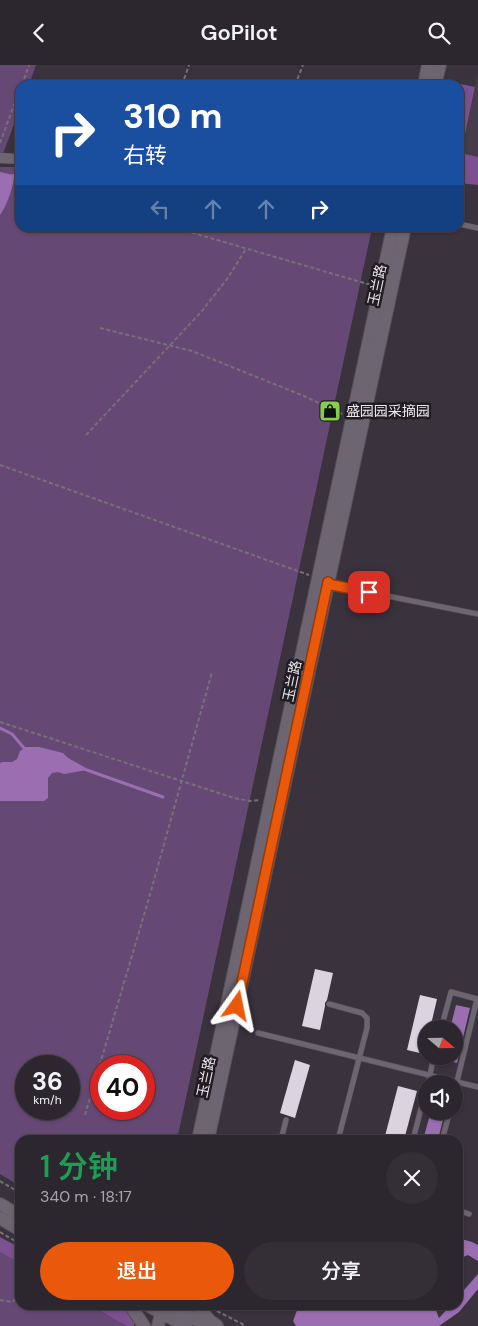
<!DOCTYPE html>
<html lang="zh">
<meta charset="utf-8">
<style>
body{margin:0;font-family:"DM Sans","Noto Sans SC",sans-serif;background:#342e36;color:#f1f3f6;height:100vh;display:flex;flex-direction:column;font-size:19px;white-space:nowrap}
*{box-sizing:border-box;margin:0}
p{font-size:16px;color:#a6a5aa}
.icon{flex:none;width:28px;height:28px;fill:none;stroke:currentColor;stroke-width:2;stroke-linecap:round;stroke-linejoin:round}
.map{position:relative;flex:1;overflow:hidden}
.details{position:absolute;left:15px;top:1070px;width:448px;height:175px;display:flex;flex-direction:column;background:#2c262e;border-radius:15px;box-shadow:0 1px 4px #0004,0 0 0 1px #48434a}
.details>*{flex:none}
.guide{position:absolute;left:15px;top:15px;width:449px;height:152px;border-radius:15px;box-shadow:0 1px 4px #0004,0 0 0 1px #48434a;background:#1a4fa0;color:#fff;overflow:hidden}
.needle{width:32px;rotate:110deg}
.buttons{position:absolute;left:418px;top:955px;display:grid;gap:10px}
.buttons a{display:grid;place-items:center;width:45px;height:45px;border-radius:50%;background:#2c262e;box-shadow:0 1px 4px #0004,0 0 0 1px #48434a;font-size:25px}
.speed{position:absolute;left:15px;top:990px;display:flex;gap:10px;font-size:25px;font-weight:700;text-align:center}
.speed>*{display:grid;place-content:center;width:65px;height:65px;border-radius:50%;background:#2c262e;box-shadow:0 1px 4px #0004,0 0 0 1px #48434a;line-height:1}
.speed small{font-size:12px;font-weight:400}
.speed .limit{border:8px solid #d22;background:#fff;color:#111}
.pin{position:absolute;display:grid;place-items:center;width:42px;height:42px;color:#fff;margin:-21px;border-radius:10px;box-shadow:0 2px 8px #0006}
.me{position:absolute;width:55px;margin:-28px;rotate:12deg;stroke-linejoin:round;filter:drop-shadow(0 0 4px #0008)}
.turn{display:flex;align-items:center;gap:18px;height:105px;padding:0 25px;font-size:22px}
.turn .icon{width:65px;height:65px;stroke-width:2.5}
.turn b{display:block;font-size:35px;line-height:42px}
.lanes{display:flex;align-items:center;height:48px;padding:0 25px;background:#0003;justify-content:center;gap:25px;direction:ltr}
.lanes .off{opacity:.35}
.round{display:grid;place-items:center;flex:none;width:52px;height:52px;border-radius:26px;background:#342e36}
.overview{display:flex;align-items:center;justify-content:space-between;height:85px;padding:0 25px}
h1{font-size:30px;font-weight:600;line-height:38px;color:#1e9e55}
.action{display:flex;gap:10px;margin-top:auto;padding:10px 25px}
.action a{flex:1;height:58px;border-radius:30px;background:#ea580c;color:#fff;font-size:20px;font-weight:600;line-height:58px;text-align:center}
.action a+a{background:#342e36;color:#f1f3f6}
header{display:flex;justify-content:space-between;align-items:center;height:65px;padding:0 25px;background:#2c262e;font-size:22px;font-weight:600}
.map>svg:first-child{display:block}
.built{fill:#463c4c}
.green{fill:#664875;fill-rule:evenodd}
.forest{fill:#7c5091}
.water{fill:#9b6eb1}
.lines{fill:none;stroke-linecap:round;stroke-linejoin:round}
.stream{stroke:#9b6eb1;stroke-width:3}
.building{fill:#dcd3e0}
.lane-casing{stroke:#565059;stroke-width:6}
.street-casing{stroke:#565059;stroke-width:11}
.secondary-casing{stroke:#565059;stroke-width:14}
.path{stroke:#767079;stroke-width:2;stroke-dasharray:4 2.5;stroke-linecap:butt}
.lane{stroke:#6d6571;stroke-width:5}
.street{stroke:#6d6571;stroke-width:10}
.secondary{stroke:#6d6571;stroke-width:12}
.route-casing{stroke:#983908;stroke-width:12}
.route{stroke:#ea580c;stroke-width:9}
.labels{text-anchor:middle;dominant-baseline:central;stroke-width:5;stroke-linejoin:round;paint-order:stroke}
.street-label{font-size:14px;fill:#ebe7ee;stroke:#201c21}
.poi-label{font-size:14px;fill:#ebe7ee;stroke:#201c21;text-anchor:start}
</style>
<header><svg class="icon" aria-label="back" viewBox="0 0 24 24"><path d="M15 5l-7 7 7 7"/></svg>GoPilot<svg class="icon" aria-label="search" viewBox="0 0 24 24"><circle cx="10" cy="10" r="6"/><path d="M15 15l6 6"/></svg></header>
<div class="map">
<svg width="478" height="1261" viewBox="0 0 478 1261">
<rect width="100%" height="100%" fill="#3a333e"/>
<path class="built" d="M478,8V92L461,88Z"/>
<g class="green">
<path d="M0,0H36L29,20H20V43L0,97Z"/>
<path d="M0,102H20V162L372,163L177,1075H20V1121L0,1109ZM26,1001H69V1044H26ZM101,1001H144V1044H101Z"/>
<path d="M0,1187L20,1199V1240H90L126,1261H0Z"/>
</g>
<g class="forest">
<path d="M446,16L475,22L461,88L478,92V120L459,118V20H446Z"/>
<path d="M0,1172L20,1183V1199L0,1187Z"/>
<path d="M90,1240C112,1240 119,1237 135,1254L134,1261H126Z"/>
</g>
<g class="water">
<path d="M0,107L14,110C14,121 6,142 0,150Z"/>
<path d="M26,682H39L63,688L68,693L86,703L87,705L64,709L58,707L52,708L48,713V733L44,736H0V698L2,697H12L17,694L20,686Z"/>
<path d="M456,940L470,943L457,998L442,994L443,991H454V964H450Z"/>
<path d="M431,1046H445L438,1075H423Z"/>
<path d="M458,1173L472,1177L478,1180V1196L468,1190L458,1194Z"/>
<path d="M478,1209V1224L459,1247L439,1261H296L293,1256L299,1240H434L439,1253L451,1240H458V1232Z"/>
</g>
<g class="lines">
<g class="stream">
<path d="M14,110L20,109"/>
<path d="M0,663L12,669L24,683"/>
<path d="M84,704L163,732"/>
</g>
</g>
<g class="building">
<path d="M315,904L333,908L327,935L325,938V941L320,965L302,961Z"/>
<path d="M420,930L437,934L430,964H426V981L424,989L407,985Z"/>
<path d="M295,995L310,1000L295,1053L280,1048Z"/>
<path d="M398,1021L417,1026L404,1075H384Z"/>
</g>
<g class="lines">
<g class="lane-casing">
<g id="lane">
<path d="M459,159L478,163"/>
<path d="M330,518L332,520L478,549"/>
<path d="M329,939L362,948L367,953V963L338,1075"/>
<path d="M441,964L451,927L477,934L454,1029"/>
<path d="M258,968L478,1022"/>
<path d="M428,1019L434,991"/>
<path d="M209,1073L223,1075"/>
<path d="M281,1075L286,1055"/>
<path d="M413,1075L426,1024"/>
<path d="M442,1075L450,1046"/>
<path d="M458,1145L469,1149"/>
</g>
</g>
<g class="street-casing">
<path id="street" d="M0,93L20,94"/>
</g>
<g class="secondary-casing">
<g id="secondary">
<path d="M424,20L428,0"/>
<path d="M435,20L440,0"/>
<path d="M198,1075L393,162"/>
<path d="M208,1075L405,162"/>
<path d="M0,1139L20,1151"/>
<path d="M0,1153L20,1165"/>
<path d="M130,1240L144,1261"/>
<path d="M147,1240L186,1261"/>
<path d="M170,1240L207,1261"/>
<path d="M197,1240L210,1256L217,1261"/>
<path d="M158,1261L163,1240"/>
</g>
</g>
<g class="path">
<path d="M22,20L29,0"/>
<path d="M182,20L189,0"/>
<path d="M295,20L303,0"/>
<path d="M0,78L20,24"/>
<path d="M173,162L371,220"/>
<path d="M100,263L192,286L304,331L342,349"/>
<path d="M86,370L202,246L227,214L246,184"/>
<path d="M0,400L309,510"/>
<path d="M0,657L234,733L250,736L260,735"/>
<path d="M85,1050L149,833L212,607"/>
<path d="M0,1116L20,1128"/>
<path d="M0,1167L20,1179"/>
<path d="M0,1235L12,1237L18,1233L20,1229"/>
<path d="M217,1246L246,1261"/>
</g>
<use href="#lane" class="lane"/>
<use href="#street" class="street"/>
<use href="#secondary" class="secondary"/>
</g>
<g class="lines">
<g class="route-casing">
<path id="route" d="M237,941L328,517L332,520L369,527"/>
</g>
<use href="#route" class="route"/>
</g>
<defs>
<g id="shop-square" transform="scale(1.125)"><rect x="-9" y="-9" width="18" height="18" rx="4" fill="#85cf4c" stroke="#201c21"/><path d="M-5-2.5h2.3a2.7 3.5 0 0 1 5.4 0H5L5.5 6h-11ZM-1.5-2.5h3a1.5 2.3 0 0 0-3 0Z" fill="#111"/></g>
</defs>
<g fill-rule="evenodd">
<use href="#shop-square" x="330" y="346"/>
</g>
<g class="labels">
<g class="street-label">
<text transform="translate(377 220) rotate(-78)">玉兰路</text>
<text transform="translate(292 616) rotate(-78)">玉兰路</text>
<text transform="translate(206 1012) rotate(-78)">玉兰路</text>
</g>
<g class="poi-label">
<text x="346" y="346">盛园园采摘园</text>
</g>
</g>
</svg>
<div class="buttons">
<a><svg class="needle" viewBox="-14 -14 28 28"><path d="M0-13l5 13h-10z" fill="#e53935"/><path d="M0 13l5-13h-10z" fill="#a6a5aa"/></svg></a>
<a><svg class="icon" aria-label="sound" viewBox="0 0 24 24"><path d="M4 9h4l5-4v14l-5-4H4zM17 9q2 3 0 6"/></svg></a>
</div>
<div class="speed"><div>36<small>km/h</small></div><div class="limit">40</div></div>
<div class="pin" style="left:369px;top:527px;background:#d93025"><svg class="icon" aria-label="arrive" viewBox="0 0 24 24"><path d="M6 21V4h12l-3 4 3 4H6"/></svg></div>
<svg class="me" style="left:237px;top:941px" viewBox="-20 -20 40 40"><path d="M0-17L14 15 0 8-14 15z" fill="#ea580c" stroke="#fff" stroke-width="4"/></svg>
<div class="guide">
<div class="turn"><svg class="icon" aria-label="right" viewBox="0 0 24 24"><path d="M7 20v-9h11M14 6l5 5-5 5"/></svg><div><b>310 m</b>右转</div></div>
<div class="lanes"><svg class="icon off" aria-label="left" viewBox="0 0 24 24"><path d="M17 20v-9H6M10 6l-5 5 5 5"/></svg><svg class="icon off" aria-label="ahead" viewBox="0 0 24 24"><path d="M12 20V5M6 11l6-6 6 6"/></svg><svg class="icon off" aria-label="ahead" viewBox="0 0 24 24"><path d="M12 20V5M6 11l6-6 6 6"/></svg><svg class="icon" aria-label="right" viewBox="0 0 24 24"><path d="M7 20v-9h11M14 6l5 5-5 5"/></svg></div>
</div>
<section class="details">
<div class="overview"><div><h1>1 分钟</h1><p>340 m · 18:17</p></div><a class="round"><svg class="icon" aria-label="close" viewBox="0 0 24 24"><path d="M6 6l12 12M18 6L6 18"/></svg></a></div>
<div class="action"><a>退出</a><a>分享</a></div>
</section>
</div>
